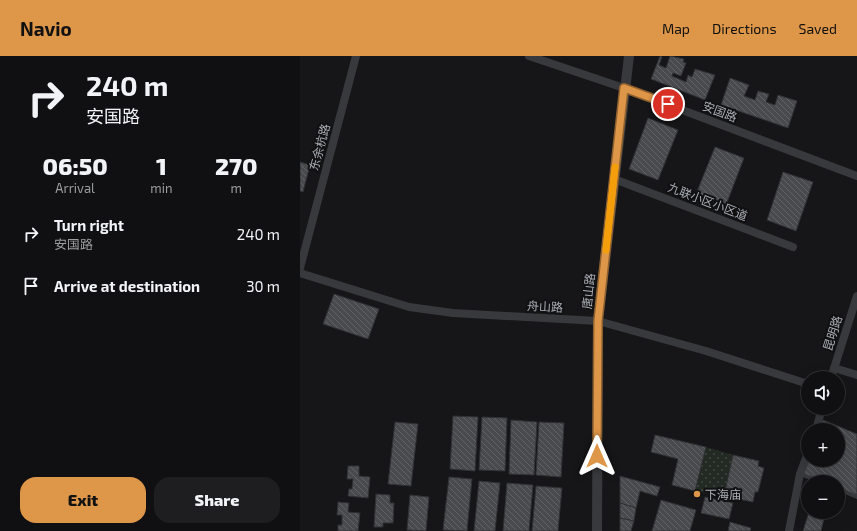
<!DOCTYPE html>
<meta charset="utf-8">
<style>
body{margin:0;font-family:"Exo 2","Noto Sans SC",sans-serif;background:#1e1e20;color:#f1f3f6;height:100vh;display:flex;flex-direction:column;font-size:15px;white-space:nowrap}
*{box-sizing:border-box;margin:0}
p{font-size:13px;color:#9c9d9f}
.icon{flex:none;width:22px;height:22px;fill:none;stroke:currentColor;stroke-width:2;stroke-linecap:round;stroke-linejoin:round}
.map{position:relative;flex:1;overflow:hidden}
.details{display:flex;flex-direction:column;background:#101012;width:300px}
.details>*{flex:none}
.guide{background:#101012;color:#f1f3f6;overflow:hidden}
.buttons{position:absolute;left:501px;top:315px;display:grid;gap:8px}
.buttons a{display:grid;place-items:center;width:44px;height:44px;border-radius:50%;background:#101012;box-shadow:0 4px 16px #0002,0 0 0 1px #303032;font-size:20px}
.pin{position:absolute;display:grid;place-items:center;width:34px;height:34px;color:#fff;margin:-17px;border:2px solid #fff;border-radius:50%;box-shadow:0 1px 4px #0007}
.me{position:absolute;width:44px;margin:-22px;rotate:0deg;stroke-linejoin:round;filter:drop-shadow(0 0 3px #0008)}
.turn{display:flex;align-items:center;gap:14px;height:84px;padding:0 20px;font-size:18px}
.turn .icon{width:52px;height:52px;stroke-width:2.5}
.turn b{display:block;font-size:28px;line-height:34px}
.eta{display:flex;justify-content:space-evenly;align-items:center;height:68px;text-align:center}
.eta b{font-size:24px;font-weight:800;line-height:28px}
.cta{display:flex;gap:8px;margin-top:auto;padding:8px 20px}
.cta a{flex:1;height:46px;border-radius:16px;background:#de9648;color:#111;font-size:16px;font-weight:800;line-height:46px;text-align:center}
.cta a+a{background:#1e1e20;color:#f1f3f6}
ul{padding:0;list-style:none}
li{display:flex;align-items:center;gap:12px;height:52px;padding:0 20px}
li div{flex:1}
li b{display:block;font-size:15px}
li em{font-style:normal}
header{display:flex;align-items:center;gap:24px;box-sizing:border-box;height:56px;padding:0 20px;background:#de9648;color:#111}
header strong{font-size:19px}
nav{display:flex;gap:22px;margin-inline-start:auto;font-size:14px}
main{display:flex;flex:1;min-height:0}
.map>svg:first-child{display:block}
.park{fill:url(#park-dots)}
.building{fill:url(#building-back-hatch);stroke:#303134}
.lines{fill:none;stroke-linecap:round;stroke-linejoin:round}
.service{stroke:#38393c;stroke-width:4}
.minor{stroke:#38393c;stroke-width:8}
.tertiary{stroke:#38393c;stroke-width:10}
.route-casing{stroke:#90622f;stroke-width:10}
.route{stroke:#de9648;stroke-width:7}
.slow{stroke:#f59e0b;stroke-width:7}
.poi-dot{fill:#de9648;stroke:#111113;stroke-width:1.5}
.labels{text-anchor:middle;dominant-baseline:central;stroke-width:4;stroke-linejoin:round;paint-order:stroke}
.street-label{font-size:12px;fill:#aaafb6;stroke:#111113}
.poi-label{font-size:12px;fill:#aaafb6;stroke:#111113;text-anchor:start}
</style>
<header>
<strong>Navio</strong>
<nav><a>Map</a><a>Directions</a><a>Saved</a></nav>
</header>
<main>
<section class="details">
<div class="guide">
<div class="turn"><svg class="icon" aria-label="right" viewBox="0 0 24 24"><path d="M7 20v-9h11M14 6l5 5-5 5"/></svg><div><b>240 m</b>安国路</div></div>
</div>
<div class="eta">
<div><b>06:50</b><p>Arrival</p></div>
<div><b>1</b><p>min</p></div>
<div><b>270</b><p>m</p></div>
</div>
<ul>
<li><svg class="icon" aria-label="right" viewBox="0 0 24 24"><path d="M7 20v-9h11M14 6l5 5-5 5"/></svg><div><b>Turn right</b><p>安国路</p></div><em>240 m</em></li>
<li><svg class="icon" aria-label="arrive" viewBox="0 0 24 24"><path d="M6 21V4h12l-3 4 3 4H6"/></svg><div><b>Arrive at destination</b></div><em>30 m</em></li>
</ul>
<div class="cta"><a>Exit</a><a>Share</a></div>
</section>
<div class="map">
<svg width="557" height="475" viewBox="0 0 557 475">
<defs>
<pattern id="park-dots" width="8" height="8" patternUnits="userSpaceOnUse"><rect width="8" height="8" fill="#232a23"/><path d="M2 2h.1M6 6h.1" fill="none" stroke="#404641" stroke-width="1.8" stroke-linecap="round"/></pattern>
<pattern id="building-back-hatch" width="6" height="6" patternUnits="userSpaceOnUse"><rect width="6" height="6" fill="#484a4d"/><path d="M-1 5l2 2M0 0l6 6M5-1l2 2" fill="none" stroke="#606264"/></pattern>
</defs>
<rect width="100%" height="100%" fill="#161618"/>
<path class="park" d="M406,391L433,399L424,440L395,435Z"/>
<g class="building">
<path d="M360,0L362,1L359,9L366,12L370,0L384,3L383,6L386,7L381,20L373,17L372,20L386,26L388,19L392,21L395,13L415,19L405,44L351,23Z"/>
<path d="M430,22L449,29L444,40L455,44L458,35L469,38L466,46L475,49L478,39L497,45L488,72L421,49Z"/>
<path d="M348,62L378,74L358,124L329,113Z"/>
<path d="M415,91L444,102L426,149L396,138Z"/>
<path d="M0,106L10,109L3,136L0,135Z"/>
<path d="M483,116L513,126L496,175L467,164Z"/>
<path d="M34,238L79,253L68,283L23,268Z"/>
<path d="M153,360L178,361L175,415L150,413Z"/>
<path d="M182,361L207,362L205,415L179,414Z"/>
<path d="M211,364L237,366L234,419L209,418Z"/>
<path d="M523,364L557,378V441L538,433V426H521L500,418L508,404H538V374H518Z"/>
<path d="M95,366L118,368L111,430L88,428Z"/>
<path d="M239,366L264,367L261,421L236,419Z"/>
<path d="M355,379L406,391L395,435L372,429L378,403L351,396Z"/>
<path d="M433,399L459,405L458,410L464,412L458,436H455L453,446L424,440Z"/>
<path d="M48,410H59V420L70,421L68,442L48,440L49,433H52L53,423H47Z"/>
<path d="M320,420L360,431L357,440L340,435L336,452L320,447Z"/>
<path d="M149,421L172,423L167,475L143,474Z"/>
<path d="M179,425L200,427L195,475H174Z"/>
<path d="M207,427L233,429L229,475H203Z"/>
<path d="M236,430L262,432L258,475H232Z"/>
<path d="M76,438L90,439V447H94L93,467H83V471H74Z"/>
<path d="M110,439L129,441L126,475L107,474Z"/>
<path d="M405,441L433,447L429,463L401,457Z"/>
<path d="M361,444L396,454L390,475H352Z"/>
<path d="M38,446L49,447L48,456L60,457L58,475H38V469H42V459H37Z"/>
<path d="M320,447L336,452L334,465L320,462Z"/>
<path d="M509,456L525,459L521,475H503Z"/>
<path d="M320,462L334,465L331,475H320Z"/>
<path d="M430,466L451,472L450,475H428Z"/>
</g>
<g class="lines">
<g class="service">
<path d="M500,418L521,426"/>
<path d="M538,433L557,441"/>
</g>
<g class="minor">
<path d="M229,0L324,32L557,120"/>
<path d="M314,123L493,191"/>
<path d="M0,212L56,0"/>
<path d="M0,217L109,251L153,257L298,265L406,295L508,328"/>
<path d="M534,312L557,319"/>
<path d="M531,322L557,240"/>
<path d="M516,374L522,352"/>
<path d="M489,475L500,418L508,397"/>
</g>
<path class="tertiary" d="M297,475L298,265L329,0"/>
</g>
<g class="lines">
<g class="route-casing">
<path id="route" d="M297,400L298,265L324,32L368,48"/>
</g>
<use href="#route" class="route"/>
<path class="slow" d="M306,194L315,111"/>
</g>
<circle class="poi-dot" cx="397" cy="438" r="4"/>
<g class="labels">
<g class="street-label">
<text transform="translate(420 55) rotate(21)">安国路</text>
<text transform="translate(19 91) rotate(-75)">东余杭路</text>
<text transform="translate(408 145) rotate(21)">九联小区小区道</text>
<text transform="translate(288 235) rotate(-84)">唐山路</text>
<text transform="translate(245 250) rotate(3)">舟山路</text>
<text transform="translate(532 277) rotate(-72)">昆明路</text>
</g>
<g class="poi-label">
<text x="405" y="438">下海庙</text>
</g>
</g>
</svg>
<div class="buttons">
<a><svg class="icon" aria-label="sound" viewBox="0 0 24 24"><path d="M4 9h4l5-4v14l-5-4H4zM17 9q2 3 0 6"/></svg></a>
<a>+</a>
<a>−</a>
</div>
<div class="pin" style="left:368px;top:48px;background:#d93025"><svg class="icon" aria-label="arrive" viewBox="0 0 24 24"><path d="M6 21V4h12l-3 4 3 4H6"/></svg></div>
<svg class="me" style="left:297px;top:400px" viewBox="-20 -20 40 40"><path d="M0-17L14 15 0 8-14 15z" fill="#de9648" stroke="#fff" stroke-width="4"/></svg>
</div>
</main>
